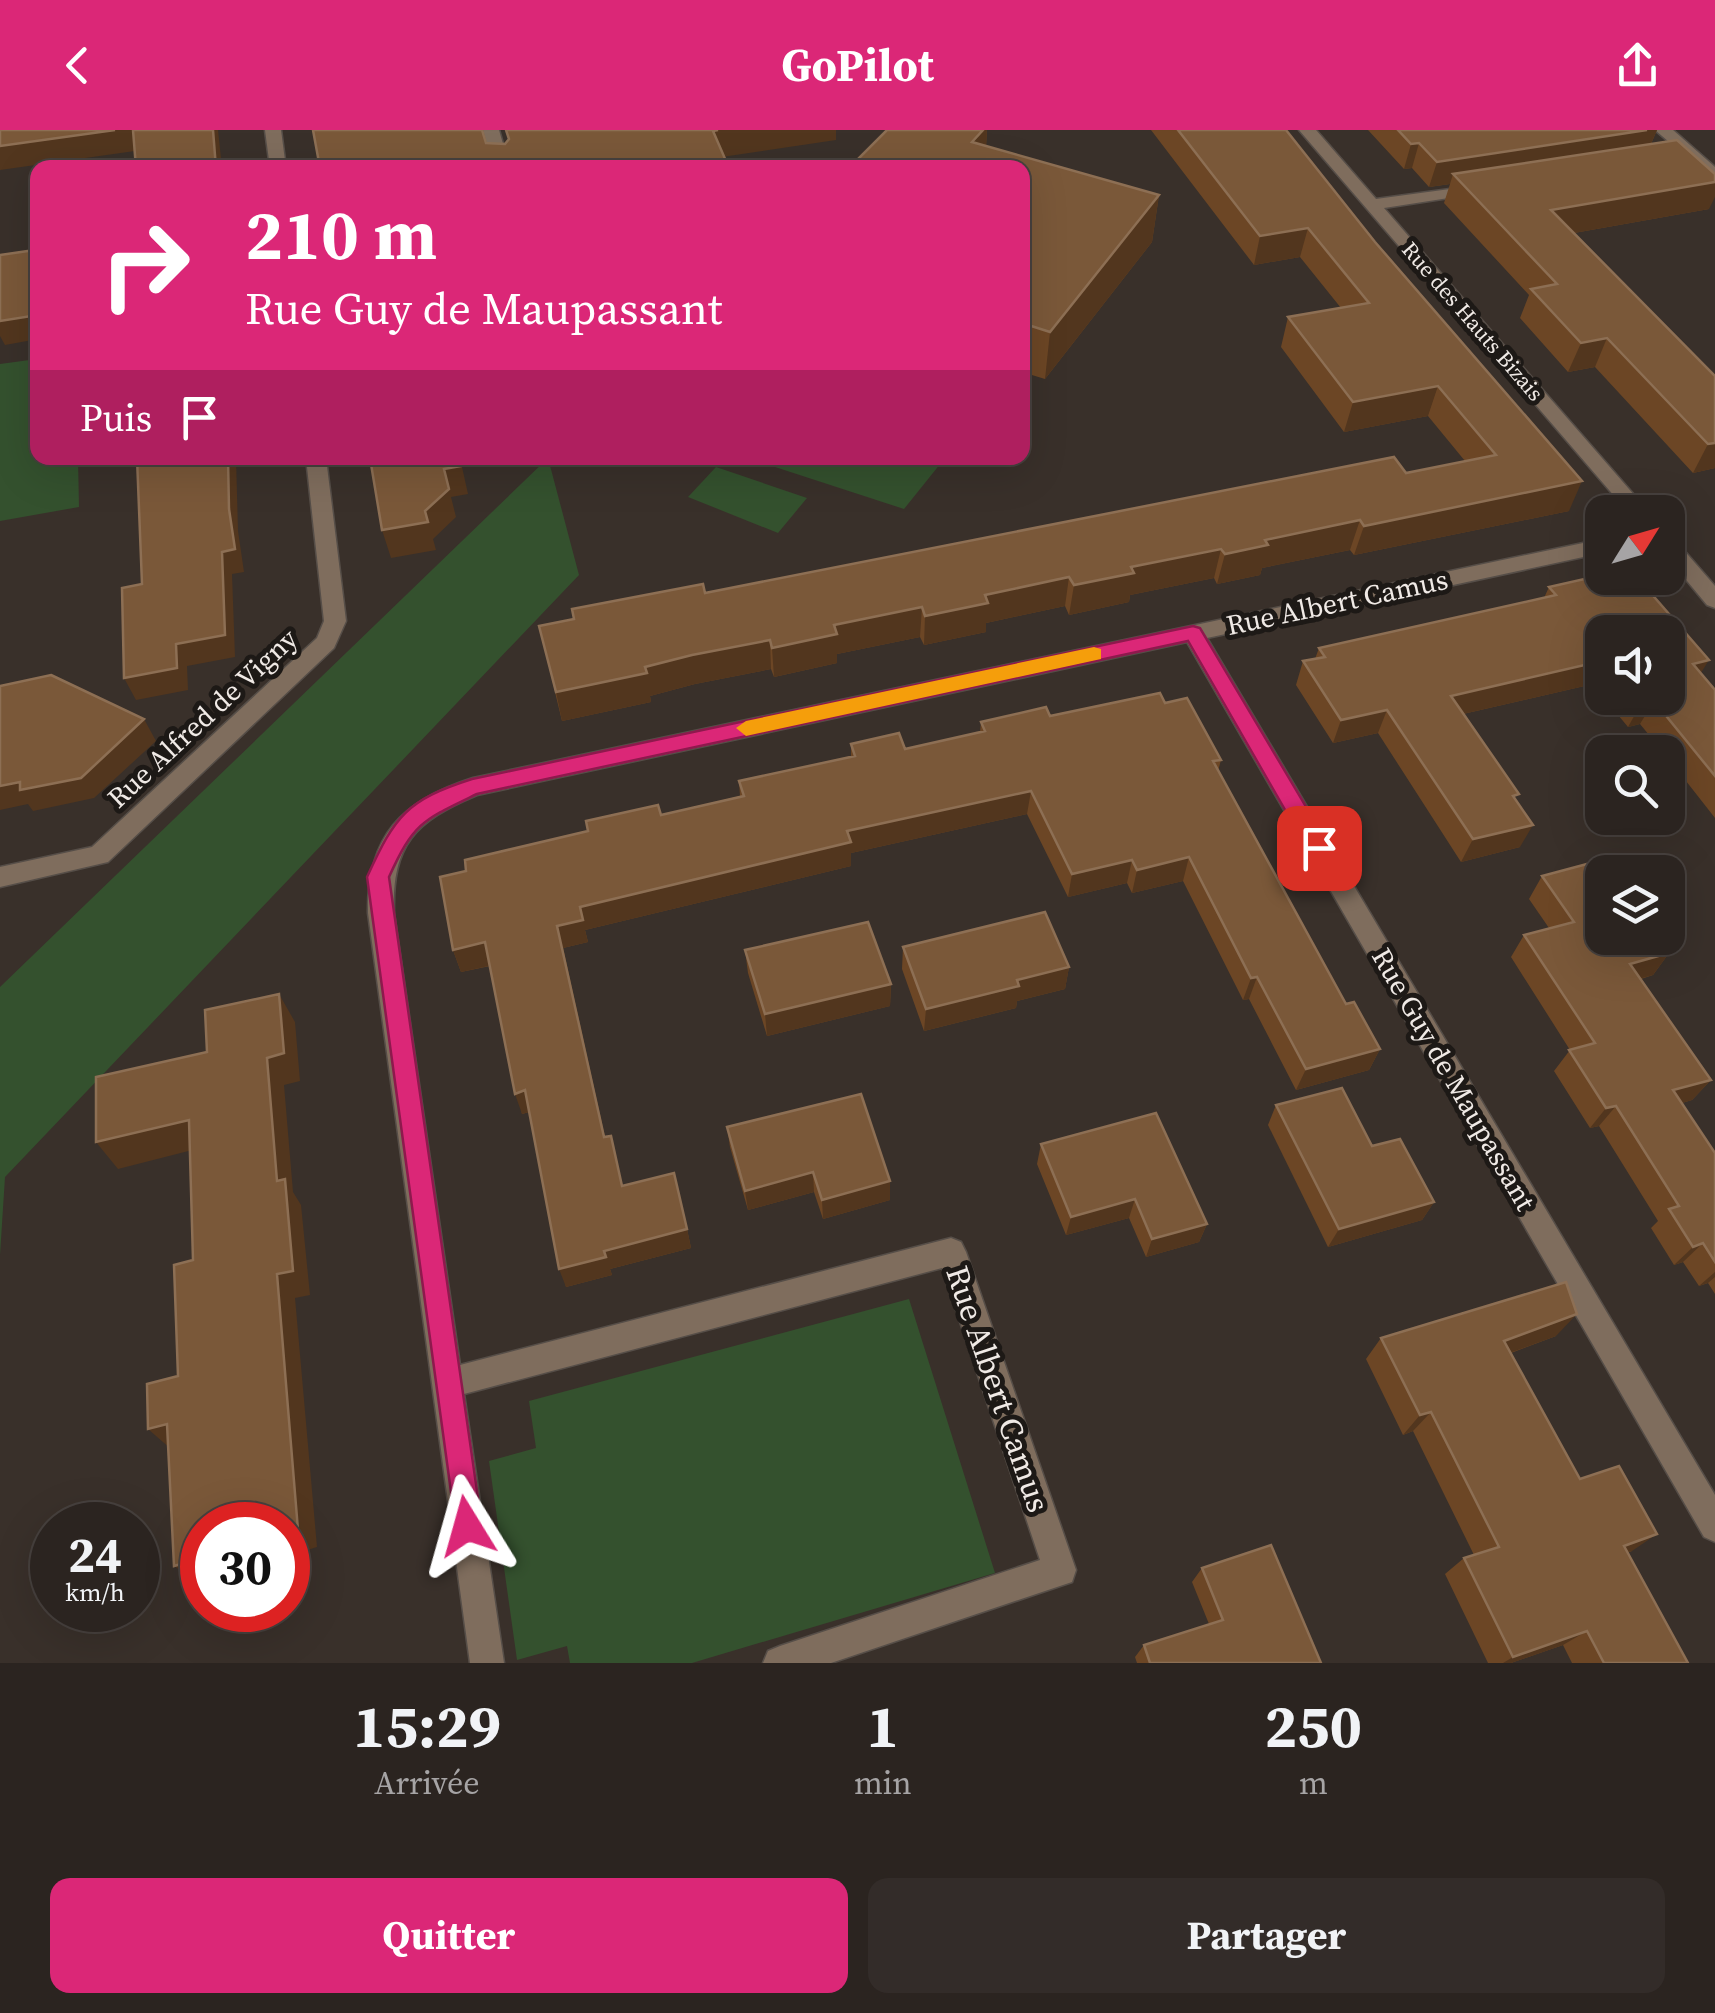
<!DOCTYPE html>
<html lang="fr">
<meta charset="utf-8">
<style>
body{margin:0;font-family:"Source Serif 4",serif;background:#332c29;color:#f1f3f6;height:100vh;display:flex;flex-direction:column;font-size:38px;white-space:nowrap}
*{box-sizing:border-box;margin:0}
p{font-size:32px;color:#a6a4a5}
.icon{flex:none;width:55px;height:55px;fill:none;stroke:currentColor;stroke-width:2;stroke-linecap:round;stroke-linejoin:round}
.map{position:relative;height:1533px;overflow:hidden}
.sheet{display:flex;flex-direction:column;background:#2b2420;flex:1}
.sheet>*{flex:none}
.hud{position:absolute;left:30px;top:30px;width:1000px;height:305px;border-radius:20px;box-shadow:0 10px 40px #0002,0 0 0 2px #47413e;background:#db2777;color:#fff;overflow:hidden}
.needle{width:65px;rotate:53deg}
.tools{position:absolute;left:1585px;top:365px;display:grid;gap:20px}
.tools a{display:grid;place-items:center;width:100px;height:100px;border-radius:20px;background:#2b2420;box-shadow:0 10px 40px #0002,0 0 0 2px #47413e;font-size:50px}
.speed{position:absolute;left:30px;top:1372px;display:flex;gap:20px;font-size:50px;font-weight:700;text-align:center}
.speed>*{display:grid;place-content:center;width:130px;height:130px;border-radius:50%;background:#2b2420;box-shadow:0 10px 40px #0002,0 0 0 2px #47413e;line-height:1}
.speed small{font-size:25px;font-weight:400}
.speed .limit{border:15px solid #d22;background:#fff;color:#111}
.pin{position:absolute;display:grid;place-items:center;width:85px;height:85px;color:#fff;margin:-42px;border-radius:20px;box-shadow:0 5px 15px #0006}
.me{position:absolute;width:110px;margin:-55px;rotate:352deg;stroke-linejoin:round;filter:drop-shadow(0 0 8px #0008)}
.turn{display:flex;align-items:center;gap:35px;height:210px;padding:0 50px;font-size:45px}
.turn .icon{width:130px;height:130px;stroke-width:2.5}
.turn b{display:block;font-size:70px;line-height:85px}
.then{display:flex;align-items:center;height:95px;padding:0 50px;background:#0003;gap:20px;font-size:38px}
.eta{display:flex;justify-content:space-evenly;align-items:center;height:170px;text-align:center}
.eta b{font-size:60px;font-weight:700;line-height:70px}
.action{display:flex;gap:20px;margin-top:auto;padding:20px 50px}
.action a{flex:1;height:115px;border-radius:20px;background:#db2777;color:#fff;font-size:40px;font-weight:700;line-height:115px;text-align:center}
.action a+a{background:#332c29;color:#f1f3f6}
header{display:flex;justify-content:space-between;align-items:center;height:130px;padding:0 50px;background:#db2777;color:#fff;font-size:45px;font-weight:700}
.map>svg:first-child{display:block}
.green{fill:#34512e}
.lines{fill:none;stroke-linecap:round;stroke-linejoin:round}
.minor-casing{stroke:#564e48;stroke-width:3}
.minor{fill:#7f6d5d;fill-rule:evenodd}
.wall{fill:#6c4625}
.shaded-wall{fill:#52361e}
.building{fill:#7a5839;stroke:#8d6f54;stroke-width:2.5}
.route{fill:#db2777;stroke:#8e194d;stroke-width:2.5}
.slow{fill:#f59e0b}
.labels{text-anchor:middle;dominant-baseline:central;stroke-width:10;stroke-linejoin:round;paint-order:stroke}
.far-street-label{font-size:22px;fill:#f0eae6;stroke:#1d1916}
.street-label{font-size:28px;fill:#f0eae6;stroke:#1d1916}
.near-street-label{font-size:32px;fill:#f0eae6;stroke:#1d1916}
</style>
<header><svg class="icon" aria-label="back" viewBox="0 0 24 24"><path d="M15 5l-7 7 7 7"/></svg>GoPilot<svg class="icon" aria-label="share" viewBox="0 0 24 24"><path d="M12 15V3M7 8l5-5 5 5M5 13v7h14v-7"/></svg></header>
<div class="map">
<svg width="1715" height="1533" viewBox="0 0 1715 1533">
<rect width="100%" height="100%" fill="#39302a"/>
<g class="green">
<path d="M37,229L38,328H78L79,377L0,391V234Z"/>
<path d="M548,328L579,445L5,1047L0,1125V857Z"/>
<path d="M747,328H945L904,379Z"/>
<path d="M716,337L807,368L778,403L688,367Z"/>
<path d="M909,1169L995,1443L692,1533H570L567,1516L517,1530L489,1331L536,1318L529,1271Z"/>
</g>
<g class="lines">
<g class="minor-casing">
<g id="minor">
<path d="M265,0H281L286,38H270Z"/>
<path d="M483,0H499L510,38H494Z"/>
<path d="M1299,0H1316L1376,69L1487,54V62L1481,63L1384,78L1649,382H1628Z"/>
<path d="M1655,0H1673L1715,37V51Z"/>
<path d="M306,328H326L346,491L334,518L108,732L0,757V737L92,717L317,508L324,491Z"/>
<path d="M1668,408L1675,410L1715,456V478L1707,475L1668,428Z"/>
<path d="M1602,409V423L1207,508L1715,1365V1412L1704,1407L1187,512L477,665C415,691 392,714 394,783L460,1235L951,1108L961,1112L966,1122L1076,1440L1072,1452L1060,1456L831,1533H763L768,1521L780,1516L1040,1430L942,1138L464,1264L504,1533H470L368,783C367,706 401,671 473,648Z"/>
</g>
</g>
<use href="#minor" class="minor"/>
</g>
<g class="wall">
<path d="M887,0H987L986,16L1159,65L1152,112L1045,249L1022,242V38Z"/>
<path d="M1151,0H1286L1569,381L1354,425L1350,420L1262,438L1260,445L1217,454L1214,448L1130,465L1129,472L1069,485L1065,476L986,493V502L924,515L920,507L837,524V533L774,547L771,539L695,554L650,566L651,572L562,591L539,496L574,489L572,479L705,463L1406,343L1465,331L1428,286L1344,302L1281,217L1288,187L1341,178L1300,127L1254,135Z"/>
<path d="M1368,0H1657L1651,14L1709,79L1574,103L1715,246V338L1693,343L1595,237L1568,242L1520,188L1529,165L1444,73L1450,54L1429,57L1412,38L1404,39Z"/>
<path d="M1549,457L1701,543L1715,560V688L1668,628V622H1663L1640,594L1628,597L1604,568H1668L1602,502V565L1593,554L1463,584L1516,670L1520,717L1461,732L1378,603L1333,613L1296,555L1303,531L1315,529L1319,518L1544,468Z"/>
<path d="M1165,573L1221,630L1218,641L1346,874L1380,919L1369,940L1296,960L1249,869L1243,870L1183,751L1132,763L1127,753L1068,767L1027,684L851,723V736L585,800L588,812L563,818L605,1007L623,1056L687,1099L691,1118L610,1139L612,1145L566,1157L529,982L522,984L490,836L461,842L453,820L466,741L661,685L740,666L739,651L851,627V614L905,619L980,602L981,592L1050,586Z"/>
<path d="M1542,746L1669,823L1653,845L1641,849L1711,950L1692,970L1682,973L1715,1023V1164L1708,1153L1699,1156L1683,1132L1674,1135L1651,1098L1658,1091L1599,996L1590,998L1554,941L1570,920L1511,827L1524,805L1549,798L1529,769Z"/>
<path d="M903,817L1069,837L1065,859L1017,871L1016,878L924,901L902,839Z"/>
<path d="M745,820L891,854L890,876L767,906L748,843Z"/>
<path d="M1276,975L1372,1016L1434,1072L1422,1090L1328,1117L1268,995Z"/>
<path d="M727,997L890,1051V1070L823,1089L814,1062L748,1080L730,1017Z"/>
<path d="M1041,1014L1207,1094L1199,1112L1146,1127L1129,1088L1066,1105L1037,1034Z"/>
<path d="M1556,1206L1511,1223L1580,1349L1632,1421L1627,1423L1688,1533H1572L1563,1515L1511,1533H1488L1445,1444L1464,1428L1474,1425L1413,1301L1403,1305L1366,1229L1381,1208Z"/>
<path d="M1202,1438L1321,1533H1137L1135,1527L1144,1515L1209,1494L1192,1452Z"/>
</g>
<g class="shaded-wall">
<path d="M115,0H134L142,20L0,40V16Z"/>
<path d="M213,0H218L222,38H216Z"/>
<path d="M718,0H836V10L715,28L713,1Z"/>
<path d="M983,0H987L985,38L972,12Z"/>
<path d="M1647,0H1657L1647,23L1453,44L1450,54L1429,57L1437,32Z"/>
<path d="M1419,13L1412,38L1404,39L1411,14Z"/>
<path d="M726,31L727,38H685Z"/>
<path d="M1715,52V67L1709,79L1540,109L1551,80Z"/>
<path d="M1159,65L1152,112L1045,249L1050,202Z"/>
<path d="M1308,98L1300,127L1254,135L1260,106Z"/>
<path d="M38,185V209L5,215L0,206V190Z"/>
<path d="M1607,208L1595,237L1568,242L1581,213Z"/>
<path d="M1438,256L1428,286L1344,302L1353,272Z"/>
<path d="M1715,313V338L1693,343L1708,314Z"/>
<path d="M228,328H236L238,401L244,442L232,444L235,527L187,536L188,560L136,570L124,548L176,514L222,422L229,379Z"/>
<path d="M459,328H460L468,364L451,367L456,387L433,409L436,420L391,428L382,400L425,381L444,339Z"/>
<path d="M1582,351L1569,381L1354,425L1364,396Z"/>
<path d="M1360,390L1350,420L1262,438L1260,445L1217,454L1225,424L1265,410Z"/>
<path d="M1221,419L1214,448L1130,465L1129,472L1069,485L1074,455L1131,437Z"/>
<path d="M1069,447L1065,476L986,493V502L924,515L925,486L985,465Z"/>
<path d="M922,477L920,507L837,524V533L774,547L772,518L834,495Z"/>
<path d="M770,510L771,539L695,554L650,566L651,572L562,591L556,562L692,525Z"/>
<path d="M1709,530L1694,554L1693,534Z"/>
<path d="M1602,531V537L1593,554L1441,589L1451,566Z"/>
<path d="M1654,571L1640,594L1628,597L1641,574Z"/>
<path d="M1387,580L1378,603L1333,613L1341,590Z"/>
<path d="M144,589L156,611L94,668L33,681L28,674L0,680V656Z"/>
<path d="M1031,661L1027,684L851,723V736L585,800L588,812L563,818L609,1027L557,796L580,777L847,701Z"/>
<path d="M1533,695L1520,717L1461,732L1473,709Z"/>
<path d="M1189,727L1183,751L1132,763L1137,740Z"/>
<path d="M1132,730L1127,753L1068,767L1072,744Z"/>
<path d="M485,812L493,835L461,842L453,820Z"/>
<path d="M1669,823L1653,845L1614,856L1630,834Z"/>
<path d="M1069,837L1065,859L1017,871L1016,878L924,901L926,879L1017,850Z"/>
<path d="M1257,847L1249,869L1243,870L1251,848Z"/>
<path d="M891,854L890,876L767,906L765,884Z"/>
<path d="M279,864L295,892L300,951L284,955L293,1062L301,1075L310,1165L295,1168L317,1417L288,1426L277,1144L267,928Z"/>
<path d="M1380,919L1369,940L1296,960L1306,939Z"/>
<path d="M1711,950L1692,970L1656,981L1673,960Z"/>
<path d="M525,960L532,981L522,984L515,964Z"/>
<path d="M1616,976L1599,996L1590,998L1606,978Z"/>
<path d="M189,990L208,1016L118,1039L96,1012Z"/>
<path d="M813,1042L814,1062L748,1080L745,1061Z"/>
<path d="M890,1051V1070L823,1089L822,1070Z"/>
<path d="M1135,1069L1129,1088L1066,1105L1071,1087Z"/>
<path d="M1434,1072L1422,1090L1328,1117L1339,1099Z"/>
<path d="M1207,1094L1199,1112L1146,1127L1152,1109Z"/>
<path d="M687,1099L691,1118L610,1139L612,1145L566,1157L559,1139L604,1121Z"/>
<path d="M1703,1113L1683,1132L1674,1135L1693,1117Z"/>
<path d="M1715,1142V1147L1708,1153L1699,1156Z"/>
<path d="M1577,1184L1556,1206L1485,1232L1504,1211Z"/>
<path d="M1431,1282L1413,1301L1403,1305L1420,1285Z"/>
<path d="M167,1294L171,1319L148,1299Z"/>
<path d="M1657,1404L1632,1421L1599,1432L1624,1416Z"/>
<path d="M202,1428V1451L197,1452L174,1436Z"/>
<path d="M1587,1501L1563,1515L1511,1533H1503L1513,1527Z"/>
</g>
<g class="building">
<path d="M0,0H115L0,16Z"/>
<path d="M133,0H213L216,38H136Z"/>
<path d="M313,0H482L486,13L505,14L509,9L506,0H718L713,1L726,31L685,38H320Z"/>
<path d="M887,0H983L972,12L1159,65L1050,202L1022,193V38H849Z"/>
<path d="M1178,0H1286L1375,112L1582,351L1364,396L1360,390L1265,410L1268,415L1225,424L1221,419L1131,437L1134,443L1074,455L1069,447L985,465L988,473L925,486L922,477L834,495L837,504L772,518L770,510L692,525L645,537L647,543L556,562L539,496L574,489L572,479L703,454L705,463L1394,327L1406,343L1496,325L1438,256L1353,272L1288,187L1369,173L1308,98L1260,106Z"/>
<path d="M1398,0H1647L1437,32L1419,13L1411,14Z"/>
<path d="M1677,10L1715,44V52L1551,80L1715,246V313L1708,314L1607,208L1581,213L1531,159L1557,154L1453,44Z"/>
<path d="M35,120L38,185L0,191V125Z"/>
<path d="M137,328H228L229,379L235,419L222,422L225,505L176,514L177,538L124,548L122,458L142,454Z"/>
<path d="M370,328H459L461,336L444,339L449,359L425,381L428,392L382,400Z"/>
<path d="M1602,445V448H1625L1632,456L1642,453L1709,530L1693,534L1715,560V646L1654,571L1641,574L1636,568H1668V502H1602V531L1451,566L1519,664L1513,666L1533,695L1473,709L1387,580L1341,590L1303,531L1325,527L1319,518L1556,465L1549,457Z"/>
<path d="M51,545L144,589L81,648L20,660V652L0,656V556Z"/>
<path d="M1160,563L1165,573L1187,568L1221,630L1213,631L1346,874L1354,872L1380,919L1306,939L1257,847L1251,848L1189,727L1137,740L1132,730L1072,744L1031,661L847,701L851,712L580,777L583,790L557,796L604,1007L611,1006L622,1056L674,1043L687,1099L604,1121L606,1127L559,1139L525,960L515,964L485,812L453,820L440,747L466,741L465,730L588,701L586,691L658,675L661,685L744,666L739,651L855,626L851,614L899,603L905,619L985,601L981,592L1046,577L1050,586Z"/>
<path d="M1602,730L1611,742H1602V808H1658L1669,823L1630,834L1711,950L1673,960L1715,1023V1132L1703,1113L1693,1117L1669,1079L1679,1076L1616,976L1606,978L1569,920L1595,913L1524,805L1574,792L1542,746Z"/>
<path d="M1045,782L1069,837L1017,850L1019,856L926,879L903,817Z"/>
<path d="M868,792L891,854L765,884L745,820Z"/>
<path d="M279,864L284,923L267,928L277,1051L285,1049L293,1141L277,1144L298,1400L288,1403V1395H202V1428L174,1436L167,1294L148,1299L147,1254L178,1246L174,1135L193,1130L189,990L96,1012V947L207,922L205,880Z"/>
<path d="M1342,958L1372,1016L1400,1009L1434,1072L1339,1099L1276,975Z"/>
<path d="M861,964L890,1051L822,1070L813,1042L745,1061L727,997Z"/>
<path d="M1156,983L1207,1094L1152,1109L1135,1069L1071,1087L1041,1014Z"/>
<path d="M1566,1152L1577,1184L1504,1211L1580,1349L1619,1336L1657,1404L1624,1416L1688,1533H1604L1587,1501L1513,1527L1464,1428L1499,1417L1431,1282L1420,1285L1381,1208Z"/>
<path d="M1271,1415L1321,1533H1150L1144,1515L1223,1490L1202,1438Z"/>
</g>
<path class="route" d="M1193,496L1200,498L1327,712L1330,718L1327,725H1311L1188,511L477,664C423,690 414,692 389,747L482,1396L478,1406L467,1411L457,1406L367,747C395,686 406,670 472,649Z"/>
<path class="slow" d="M1094,517L1101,519V529L746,606L736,598L746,591Z"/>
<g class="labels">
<g class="far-street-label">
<text transform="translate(1473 191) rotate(49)">Rue des Hauts Bizais</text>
</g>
<g class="street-label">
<text transform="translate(1337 472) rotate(-12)">Rue Albert Camus</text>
<text transform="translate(202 588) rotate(-43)">Rue Alfred de Vigny</text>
<text transform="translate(1454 949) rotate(60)">Rue Guy de Maupassant</text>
</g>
<g class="near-street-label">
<text transform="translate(998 1259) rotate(71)">Rue Albert Camus</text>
</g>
</g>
</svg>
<div class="tools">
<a><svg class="needle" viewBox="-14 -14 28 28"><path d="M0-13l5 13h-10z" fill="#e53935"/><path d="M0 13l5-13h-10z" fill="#a6a4a5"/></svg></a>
<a><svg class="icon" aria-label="sound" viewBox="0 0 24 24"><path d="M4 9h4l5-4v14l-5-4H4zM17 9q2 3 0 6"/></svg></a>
<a><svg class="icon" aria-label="search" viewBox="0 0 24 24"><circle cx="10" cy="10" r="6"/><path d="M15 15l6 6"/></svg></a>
<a><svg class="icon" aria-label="layers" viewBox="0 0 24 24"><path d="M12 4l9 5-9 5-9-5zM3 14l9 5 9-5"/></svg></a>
</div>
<div class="speed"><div>24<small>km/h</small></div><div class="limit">30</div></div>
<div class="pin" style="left:1319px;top:718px;background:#d93025"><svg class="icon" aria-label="arrive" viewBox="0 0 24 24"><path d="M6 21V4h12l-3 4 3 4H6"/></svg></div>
<svg class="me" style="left:467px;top:1396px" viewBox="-20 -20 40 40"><path d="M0-17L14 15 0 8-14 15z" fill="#db2777" stroke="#fff" stroke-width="4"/></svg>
<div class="hud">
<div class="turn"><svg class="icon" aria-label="right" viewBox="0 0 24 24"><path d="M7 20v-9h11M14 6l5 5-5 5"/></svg><div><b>210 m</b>Rue Guy de Maupassant</div></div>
<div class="then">Puis<svg class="icon" aria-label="arrive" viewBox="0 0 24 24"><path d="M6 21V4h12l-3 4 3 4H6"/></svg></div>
</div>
</div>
<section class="sheet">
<div class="eta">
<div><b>15:29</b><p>Arrivée</p></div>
<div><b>1</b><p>min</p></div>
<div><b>250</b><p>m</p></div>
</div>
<div class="action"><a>Quitter</a><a>Partager</a></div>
</section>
